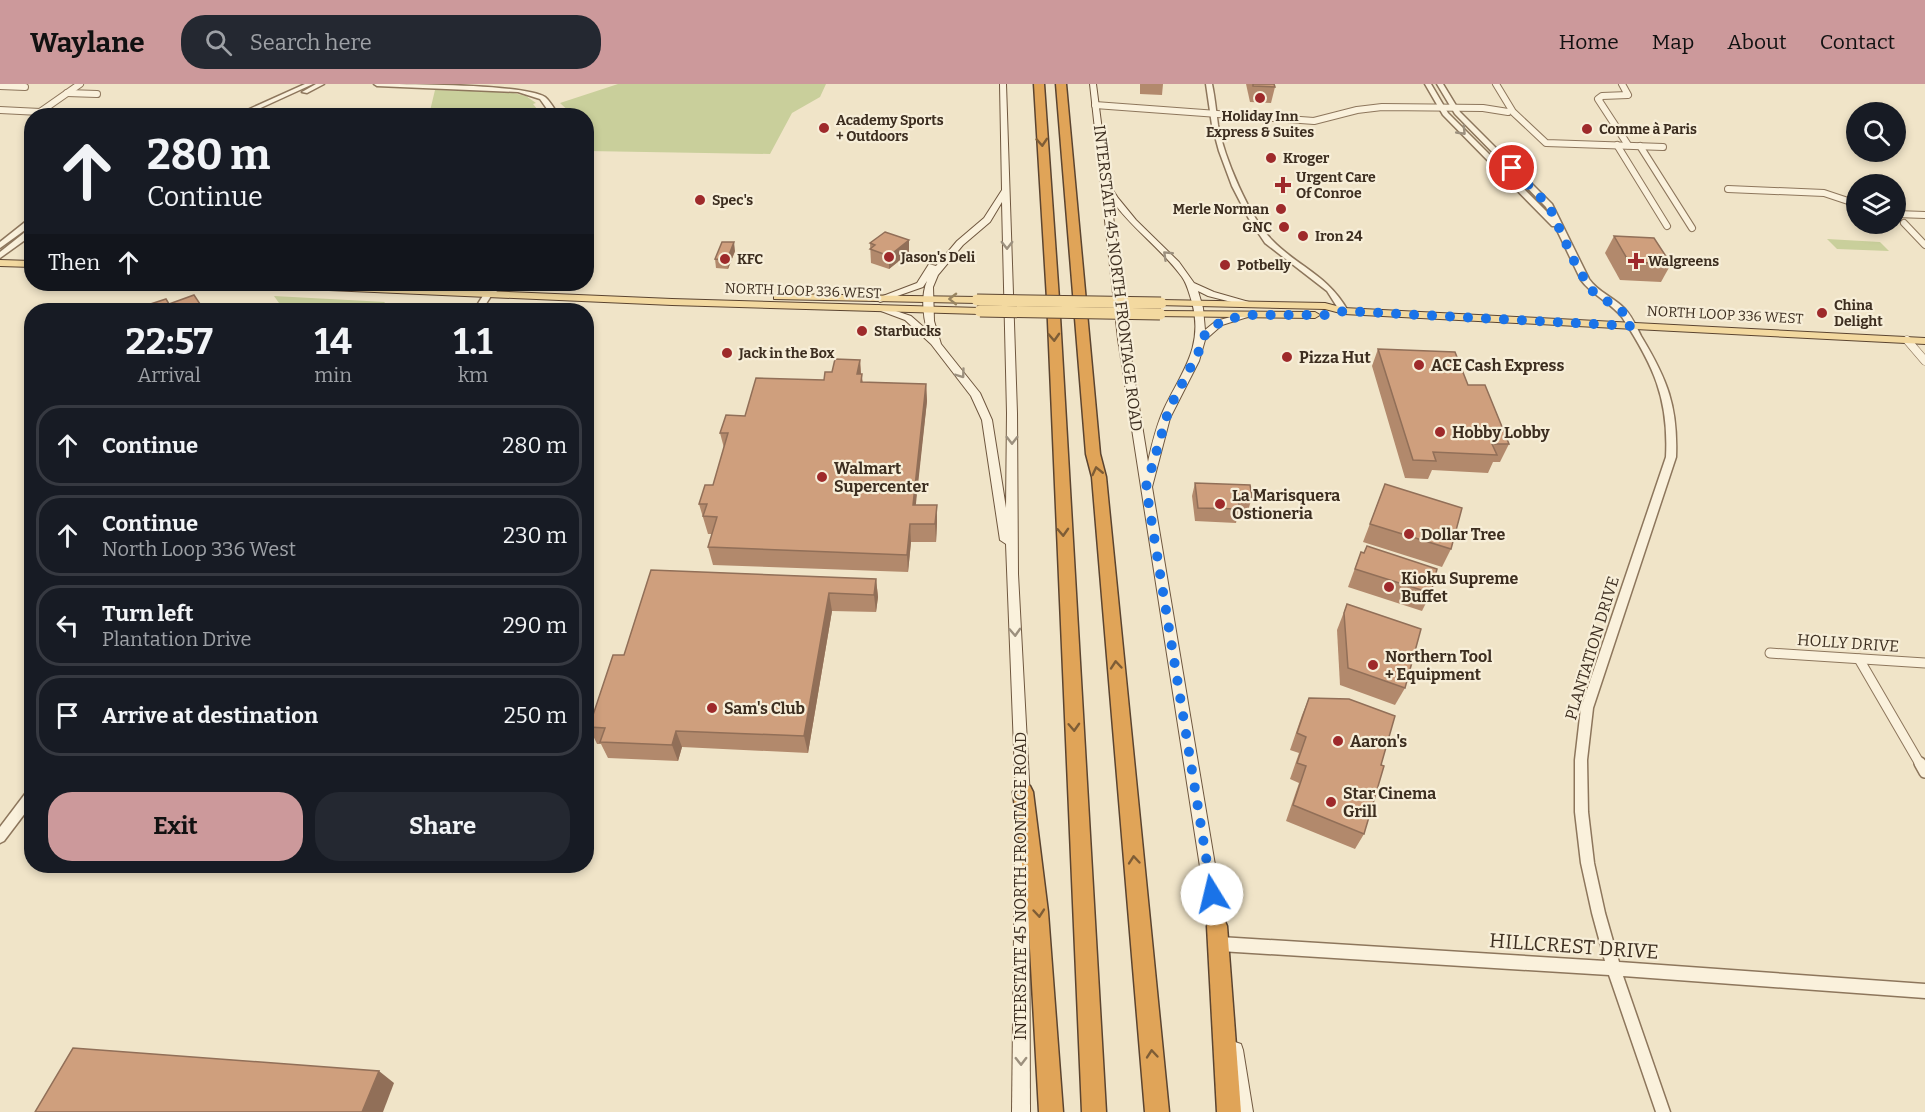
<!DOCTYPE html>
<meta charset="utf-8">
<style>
body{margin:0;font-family:Bitter,serif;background:#242831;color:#f1f3f6;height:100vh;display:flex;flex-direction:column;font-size:22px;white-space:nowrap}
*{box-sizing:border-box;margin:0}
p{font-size:20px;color:#9ea1a6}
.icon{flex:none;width:33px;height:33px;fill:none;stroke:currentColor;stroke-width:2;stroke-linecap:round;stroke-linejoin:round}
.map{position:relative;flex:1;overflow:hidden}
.drawer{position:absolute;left:24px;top:219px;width:570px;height:570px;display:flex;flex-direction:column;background:#171b24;border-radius:24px;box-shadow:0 3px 9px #0003}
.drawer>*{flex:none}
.hud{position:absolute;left:24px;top:24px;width:570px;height:183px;border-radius:24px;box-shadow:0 3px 9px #0003;background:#171b24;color:#f1f3f6;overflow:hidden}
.buttons{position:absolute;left:1846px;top:18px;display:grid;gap:12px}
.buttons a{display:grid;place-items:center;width:60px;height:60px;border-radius:50%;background:#171b24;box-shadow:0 3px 9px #0003;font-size:30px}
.pin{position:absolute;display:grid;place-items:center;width:51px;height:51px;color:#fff;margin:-26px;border:3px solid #fff;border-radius:50%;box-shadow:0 2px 6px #0007}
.me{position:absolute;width:66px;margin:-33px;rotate:351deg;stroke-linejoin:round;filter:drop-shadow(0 0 4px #0008)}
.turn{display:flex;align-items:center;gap:21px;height:126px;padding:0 24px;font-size:27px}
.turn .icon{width:78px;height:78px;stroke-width:2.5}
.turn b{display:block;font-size:42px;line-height:51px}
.then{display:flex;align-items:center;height:57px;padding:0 24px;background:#0003;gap:12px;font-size:22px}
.eta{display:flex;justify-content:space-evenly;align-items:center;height:102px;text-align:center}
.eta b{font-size:36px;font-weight:700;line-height:42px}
.action{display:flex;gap:12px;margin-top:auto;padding:12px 24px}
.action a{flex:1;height:69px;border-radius:24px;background:#cc999b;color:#111;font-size:24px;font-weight:700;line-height:69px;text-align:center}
.action a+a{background:#242831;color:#f1f3f6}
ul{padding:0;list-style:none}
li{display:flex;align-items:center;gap:18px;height:81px;margin:0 12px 9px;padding:0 12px;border:3px solid #363941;border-radius:24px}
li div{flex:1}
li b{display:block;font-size:22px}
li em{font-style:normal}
header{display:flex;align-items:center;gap:36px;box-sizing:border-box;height:84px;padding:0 30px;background:#cc999b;color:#111}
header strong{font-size:28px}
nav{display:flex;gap:33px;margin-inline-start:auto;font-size:21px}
.search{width:420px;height:54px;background:#242831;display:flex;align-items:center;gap:15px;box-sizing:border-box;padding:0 21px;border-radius:24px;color:#9ea1a6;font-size:22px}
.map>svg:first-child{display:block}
.green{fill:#c9cf9b}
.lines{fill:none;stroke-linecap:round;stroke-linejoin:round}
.minor-far3-casing{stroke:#8d765c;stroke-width:8}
.minor-far2-casing{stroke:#8d765c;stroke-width:9}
.minor-far1-casing{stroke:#8d765c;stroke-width:11}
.minor-casing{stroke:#8d765c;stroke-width:14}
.tertiary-casing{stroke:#8d765c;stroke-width:3}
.secondary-casing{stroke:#6f573f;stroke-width:2}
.primary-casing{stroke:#5b4430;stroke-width:2}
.motorway-casing{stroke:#5b4430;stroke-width:3}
.minor-far3{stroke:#faf1dc;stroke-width:6}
.minor-far2{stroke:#faf1dc;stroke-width:8}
.minor-far1{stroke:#faf1dc;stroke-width:9}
.minor{stroke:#faf1dc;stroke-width:11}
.tertiary{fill:#faf1dc;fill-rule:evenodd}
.secondary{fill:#faf1dc;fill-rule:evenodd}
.primary{fill:#f3d9a0;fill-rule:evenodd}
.motorway{fill:#e0a458;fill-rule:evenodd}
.primary-bridge-casing{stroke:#5b4430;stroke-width:13;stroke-linecap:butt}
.primary-bridge{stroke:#f3d9a0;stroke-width:11}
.wall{fill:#b2896c}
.shaded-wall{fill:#916f58}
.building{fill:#cf9f7d;stroke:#916f58;stroke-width:1.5}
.oneway{stroke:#9c907e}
.oneway2{stroke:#7e5d36}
.oneway3{stroke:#988460}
.route{stroke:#1a73e8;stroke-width:10;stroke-dasharray:0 18}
.poi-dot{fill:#9e2a2b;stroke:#f7eed8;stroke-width:2}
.labels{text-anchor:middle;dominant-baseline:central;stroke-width:4.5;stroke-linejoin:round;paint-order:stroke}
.far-poi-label{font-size:14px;font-weight:bold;fill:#3d2e20;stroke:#f7eed8;text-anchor:start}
.far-street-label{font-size:14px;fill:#3d2e20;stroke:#f7eed8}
.street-label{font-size:16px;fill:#3d2e20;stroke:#f7eed8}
.poi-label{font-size:16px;font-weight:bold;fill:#3d2e20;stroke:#f7eed8;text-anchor:start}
.near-street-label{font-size:20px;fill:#3d2e20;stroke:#f7eed8}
</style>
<header>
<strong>Waylane</strong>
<div class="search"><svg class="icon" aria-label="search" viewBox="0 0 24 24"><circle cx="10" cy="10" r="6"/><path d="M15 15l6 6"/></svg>Search here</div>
<nav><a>Home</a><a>Map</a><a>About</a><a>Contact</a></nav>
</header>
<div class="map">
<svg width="1925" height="1028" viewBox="0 0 1925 1028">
<rect width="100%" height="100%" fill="#f0e4c8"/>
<g class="green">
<path d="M618,0H826L820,13L792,29L770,70L587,67L586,32L573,31L560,19Z"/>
<path d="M435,6L509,8L526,12L536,19L533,20L542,31H429Z"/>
<path d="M1827,155L1880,158L1889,167L1837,165Z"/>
<path d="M274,212L385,218L379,226H284Z"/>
</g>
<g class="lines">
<g class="minor-far3-casing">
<g id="minor-far3">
<path d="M1496,0L1513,28L1546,59L1663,63"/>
<path d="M1622,0L1628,11L1602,12L1598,15L1628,61"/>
<path d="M0,2L25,3"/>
<path d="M67,9L97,10"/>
<path d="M1095,21L1314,37L1357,26L1382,23L1483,24L1508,28"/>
<path d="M0,26L40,28L80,0"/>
<path d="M1617,61L1667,142"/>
<path d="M1640,62L1692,144"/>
<path d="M1728,105L1824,109L1857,120"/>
<path d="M1896,130L1925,131"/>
<path d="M1904,139L1925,161"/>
</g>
</g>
<g class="minor-far2-casing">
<path id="minor-far2" d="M1907,256L1925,277"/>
</g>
<g class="minor-far1-casing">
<g id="minor-far1">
<path d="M1770,569L1925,579"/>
<path d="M1859,575L1920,680"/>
</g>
</g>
<g class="minor-casing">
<path id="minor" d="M1920,679L1925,688"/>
</g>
<g class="tertiary-casing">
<g id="tertiary">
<path d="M305,0H313L243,32H234Z"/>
<path d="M316,0H324L307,9L302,8Z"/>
<path d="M374,0C405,0 524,0 545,13C550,17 555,26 559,32H552L540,15L518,8L377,2Z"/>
<path d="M1206,0H1212C1215,14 1216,27 1218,41C1224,73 1249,133 1272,156C1298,183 1328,191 1348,227L1347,229H1341L1327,207L1265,159L1249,135L1232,102L1219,67L1212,41Z"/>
<path d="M1425,0H1431L1448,29L1550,131L1546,123L1455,30L1437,0H1443L1460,28L1552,120L1589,195C1598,208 1613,213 1624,224C1632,232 1636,242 1641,252C1667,295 1678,322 1676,373L1593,624L1587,676L1588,728L1594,779L1605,829L1619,878L1925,900V914L1623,892L1670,1028H1656L1609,891L1220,867L1215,865L1213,860L1215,855L1220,853L1605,877L1592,829L1581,779L1575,728V676L1581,624L1666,373C1669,314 1653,281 1622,233C1610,218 1592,211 1581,196L1555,142H1552L1443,31Z"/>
<path d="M29,135H32V141L0,164V158Z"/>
<path d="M29,145H32V151L0,174V168Z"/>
<path d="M480,200H488L490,205L498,200H506L491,212L482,226H474L484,210Z"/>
<path d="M32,705V720L4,757L0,759V743L28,706Z"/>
</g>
</g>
<g class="secondary-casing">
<g id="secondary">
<path d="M1000,0H1006L1017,329L1018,490L1030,715L1028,719L1023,721L1018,719L1016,715L1006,460L1000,456L982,336L971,312L931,260L905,236L873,224L878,221L911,232L927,246C923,232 921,211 927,197L923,203L883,217L880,218L875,215L917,199L929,180L936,182L957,157L984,134L1002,106ZM1002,118L1007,329L1006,424L992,336L980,309L941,260L934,237L933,203L938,191L963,161L990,138Z"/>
<path d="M1090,0H1096L1109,100L1118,114L1136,136L1179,178L1194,199L1214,208L1256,220L1251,223L1208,212L1198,207L1203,224L1205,246L1216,237L1249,228L1254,231L1222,241L1205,256L1199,277L1170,334L1152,403L1226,847L1223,852L1218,854L1213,852L1210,847L1118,255ZM1111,115C1131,144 1161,164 1182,193C1187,200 1189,209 1192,218C1204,263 1182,287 1164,325C1156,342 1152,360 1148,378L1128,255Z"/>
<path d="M1022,755L1027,757L1029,762L1030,1028H1012L1015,762L1017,757Z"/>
<path d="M1235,958L1241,960L1243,966L1253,1028H1235L1227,966L1229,960Z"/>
</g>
</g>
<g class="primary-casing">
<g id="primary">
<path d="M0,176L32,177V183L0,182Z"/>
<path d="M256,200H319L672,215L980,224L985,227L980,230L672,221L261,203Z"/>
<path d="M778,210L977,213L982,216L977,219L774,215V211Z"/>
<path d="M1161,216L1325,219L1344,224L1925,254V260L1344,230L1325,225L1157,221L1156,219Z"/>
<path d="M1160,227L1315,228L1320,231L1315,234L1156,232L1155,230Z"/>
</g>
</g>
<g class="motorway-casing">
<g id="motorway">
<path d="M1034,0H1044L1059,215L1106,1028H1082L1047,215Z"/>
<path d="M1056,0H1066L1100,370L1106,393L1169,1028H1145L1092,393L1086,370Z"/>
<path d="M1023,700L1030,702L1033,708L1048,828L1063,1028H1039L1028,828L1013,708L1016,702Z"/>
<path d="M1217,832L1224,835L1227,842L1241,1028H1217L1207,842L1210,835Z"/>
</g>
</g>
<use href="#minor-far3" class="minor-far3"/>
<use href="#minor-far2" class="minor-far2"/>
<use href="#minor-far1" class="minor-far1"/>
<use href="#minor" class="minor"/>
<use href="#tertiary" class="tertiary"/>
<use href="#secondary" class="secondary"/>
<use href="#primary" class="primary"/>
<use href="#motorway" class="motorway"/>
<g class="primary-bridge-casing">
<g id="primary-bridge">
<path d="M977,216L1161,219"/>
<path d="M980,227L1160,230"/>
</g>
</g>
<use href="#primary-bridge" class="primary-bridge"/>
</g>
<g class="wall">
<path d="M1140,0H1163L1162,11L1140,10Z"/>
<path d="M1246,0H1274L1275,3L1271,19L1250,18Z"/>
<path d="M1614,152L1671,180L1661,198L1620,196L1605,169Z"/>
<path d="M909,156V169L889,185L871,179L870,159Z"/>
<path d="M735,167L728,185L716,184L715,175Z"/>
<path d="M1378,265L1468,301L1509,360L1500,378H1493L1488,389L1432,386L1428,395L1405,394L1372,282Z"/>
<path d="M860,276L861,290L863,298L926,300L927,317L915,421L937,439L936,458H911L908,488L713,481L708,463L712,450H708L699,420L713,401L724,364L720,349L745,332L824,296Z"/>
<path d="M1195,399L1252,413L1248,427L1239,426L1236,439L1195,437L1192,412Z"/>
<path d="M1385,400L1451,465L1442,483L1363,458Z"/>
<path d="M1361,468L1431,509L1422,527L1348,503Z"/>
<path d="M651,486L876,495L878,513L876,528L832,527L808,669L682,663L678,677L608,674L601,660H597L589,643L613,571H624Z"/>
<path d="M1347,520L1405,604L1395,621L1340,601L1337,546Z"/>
<path d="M1309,614L1381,681L1364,750L1355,765L1286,737L1299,699L1290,695L1299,669L1290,666L1302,631Z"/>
</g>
<g class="shaded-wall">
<path d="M909,156V169L889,185V172Z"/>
<path d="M734,158L735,167L728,185L727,176Z"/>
<path d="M860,276L861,294L857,290Z"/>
<path d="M926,300L927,317L914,438L913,421Z"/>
<path d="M937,421V439L936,458L935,440Z"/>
<path d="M910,440L911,458L908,488L907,471Z"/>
<path d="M876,495L878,513L876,528L874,511Z"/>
<path d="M829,509L832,527L808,669L804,652Z"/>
<path d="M676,647L682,663L678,677L672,661Z"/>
<path d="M379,987L394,999L383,1028H362Z"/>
</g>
<g class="building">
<path d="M1253,0H1274L1275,3L1253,2Z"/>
<path d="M885,148L909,156L889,172L870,165L875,161L870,159Z"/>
<path d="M1614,152L1654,154L1671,180L1629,178Z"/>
<path d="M722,158H734L727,176L715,175Z"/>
<path d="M194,211L204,226H132L166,215L169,220Z"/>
<path d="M1378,265L1455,268L1468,301H1485L1509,360H1492L1497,371L1433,368L1436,377L1413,376Z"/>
<path d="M835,275L860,276L857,290H862L861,298L926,300L913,421H937L935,440H910L907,471L708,463L717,433L703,432L707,420H699L705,401H713L728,349H720L726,331L745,332L756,294L824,296L825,288H832Z"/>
<path d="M1195,399L1250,401L1252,413L1238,412L1239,425L1198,424Z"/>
<path d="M1385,400L1462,424L1451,465L1370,440Z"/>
<path d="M1367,462L1437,485L1431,509L1355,485L1361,468L1364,469Z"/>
<path d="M651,486L876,495L874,511L829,509L804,652L676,647L672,661L600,658L605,644L589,643L613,571H624Z"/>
<path d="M1347,520L1421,545L1405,604L1348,584L1344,529Z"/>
<path d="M1309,614L1349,615L1395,632L1381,681L1384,682L1364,750L1293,721L1306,682L1297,679L1306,653L1297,649Z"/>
<path d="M73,964L379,987L362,1028H35Z"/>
</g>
<defs><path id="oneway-chevron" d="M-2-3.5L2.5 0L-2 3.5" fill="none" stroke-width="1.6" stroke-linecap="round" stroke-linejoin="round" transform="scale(1.5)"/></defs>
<g class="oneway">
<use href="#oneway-chevron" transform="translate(1462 47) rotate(46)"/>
<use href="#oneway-chevron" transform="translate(1007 161) rotate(90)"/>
<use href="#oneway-chevron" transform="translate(1167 171) rotate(-136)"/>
<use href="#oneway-chevron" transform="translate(961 290) rotate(54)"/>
<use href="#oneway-chevron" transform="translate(1012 356) rotate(90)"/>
<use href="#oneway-chevron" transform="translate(1015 548) rotate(87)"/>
<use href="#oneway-chevron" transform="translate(1021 977) rotate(89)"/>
</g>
<g class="oneway2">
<use href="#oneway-chevron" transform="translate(1042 58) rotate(86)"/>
<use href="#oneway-chevron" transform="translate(1054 253) rotate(87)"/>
<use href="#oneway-chevron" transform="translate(1097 387) rotate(-103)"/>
<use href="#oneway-chevron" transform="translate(1063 448) rotate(87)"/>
<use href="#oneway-chevron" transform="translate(1116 581) rotate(-95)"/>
<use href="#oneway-chevron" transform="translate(1074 643) rotate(87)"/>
<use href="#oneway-chevron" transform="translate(1134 776) rotate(-95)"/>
<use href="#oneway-chevron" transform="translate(1039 829) rotate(85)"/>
<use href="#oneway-chevron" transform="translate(1152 970) rotate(-95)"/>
</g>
<use class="oneway3" href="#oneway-chevron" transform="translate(953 215) rotate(-179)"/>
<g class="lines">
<path class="route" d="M1212,810L1146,403L1169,325L1199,267L1202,254L1213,243L1224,236L1249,231H1328L1344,227L1631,242L1624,229L1591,206L1575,179L1549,122L1512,84"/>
</g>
<g class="poi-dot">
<circle cx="1260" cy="14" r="6"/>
<circle cx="824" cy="44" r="6"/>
<circle cx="1587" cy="45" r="6"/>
<circle cx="1271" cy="74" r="6"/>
<path d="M1280 92h6v6h6v6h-6v6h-6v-6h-6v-6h6z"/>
<circle cx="700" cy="116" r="6"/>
<circle cx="1281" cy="125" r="6"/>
<circle cx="1284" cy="143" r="6"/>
<circle cx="1303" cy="152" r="6"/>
<circle cx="889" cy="173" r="6"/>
<circle cx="725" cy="175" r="6"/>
<path d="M1633 168h6v6h6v6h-6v6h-6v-6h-6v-6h6z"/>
<circle cx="1225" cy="181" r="6"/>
<circle cx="1822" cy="229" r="6"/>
<circle cx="862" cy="247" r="6"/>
<circle cx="727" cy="269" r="6"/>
<circle cx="1287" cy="273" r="6"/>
<circle cx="1419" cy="281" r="6"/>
<circle cx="1440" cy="348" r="6"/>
<circle cx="822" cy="393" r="6"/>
<circle cx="1220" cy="420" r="6"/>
<circle cx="1409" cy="450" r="6"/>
<circle cx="1389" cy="503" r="6"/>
<circle cx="1373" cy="581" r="6"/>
<circle cx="712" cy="624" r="6"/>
<circle cx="1338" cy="657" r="6"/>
<circle cx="1331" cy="718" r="6"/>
</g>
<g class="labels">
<g class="far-poi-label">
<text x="1260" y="32" text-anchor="middle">Holiday Inn<tspan x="1260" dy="16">Express &amp; Suites</tspan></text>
<text x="836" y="36">Academy Sports<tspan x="836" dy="16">+ Outdoors</tspan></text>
<text x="1599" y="45">Comme à Paris</text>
<text x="1283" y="74">Kroger</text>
<text x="1296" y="93">Urgent Care<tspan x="1296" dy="16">Of Conroe</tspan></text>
<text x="712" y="116">Spec's</text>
<text x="1269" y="125" text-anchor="end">Merle Norman</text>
<text x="1272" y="143" text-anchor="end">GNC</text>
<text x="1315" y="152">Iron 24</text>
<text x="901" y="173">Jason's Deli</text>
<text x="737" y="175">KFC</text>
<text x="1648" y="177">Walgreens</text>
<text x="1237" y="181">Potbelly</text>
<text x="1834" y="221">China<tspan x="1834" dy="16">Delight</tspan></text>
<text x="874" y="247">Starbucks</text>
<text x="739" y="269">Jack in the Box</text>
</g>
<g class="far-street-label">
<text transform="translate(803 207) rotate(2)">NORTH LOOP 336 WEST</text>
<text transform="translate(1725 231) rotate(3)">NORTH LOOP 336 WEST</text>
</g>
<g class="street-label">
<text transform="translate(1118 194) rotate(83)">INTERSTATE 45 NORTH FRONTAGE ROAD</text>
<text transform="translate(1848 559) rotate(4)">HOLLY DRIVE</text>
<text transform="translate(1592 564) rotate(-73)">PLANTATION DRIVE</text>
<text transform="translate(1020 802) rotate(-90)">INTERSTATE 45 NORTH FRONTAGE ROAD</text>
</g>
<g class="poi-label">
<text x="1299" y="273">Pizza Hut</text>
<text x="1431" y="281">ACE Cash Express</text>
<text x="1452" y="348">Hobby Lobby</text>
<text x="834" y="384">Walmart<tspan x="834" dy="18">Supercenter</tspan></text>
<text x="1232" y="411">La Marisquera<tspan x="1232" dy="18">Ostioneria</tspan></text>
<text x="1421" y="450">Dollar Tree</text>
<text x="1401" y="494">Kioku Supreme<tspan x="1401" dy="18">Buffet</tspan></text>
<text x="1385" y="572">Northern Tool<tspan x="1385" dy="18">+ Equipment</tspan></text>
<text x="724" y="624">Sam's Club</text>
<text x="1350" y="657">Aaron's</text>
<text x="1343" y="709">Star Cinema<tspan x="1343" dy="18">Grill</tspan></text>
</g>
<g class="near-street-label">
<text transform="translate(1574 862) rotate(4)">HILLCREST DRIVE</text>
</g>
</g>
</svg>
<div class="buttons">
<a><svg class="icon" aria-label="search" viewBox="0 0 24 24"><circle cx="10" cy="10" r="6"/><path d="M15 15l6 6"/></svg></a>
<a><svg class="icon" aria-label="layers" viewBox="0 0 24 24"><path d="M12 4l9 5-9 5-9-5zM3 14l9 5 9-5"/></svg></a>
</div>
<div class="pin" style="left:1512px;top:84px;background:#d93025"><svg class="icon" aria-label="arrive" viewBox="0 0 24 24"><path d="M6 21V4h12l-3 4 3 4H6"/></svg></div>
<svg class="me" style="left:1212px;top:810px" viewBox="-20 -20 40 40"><circle r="19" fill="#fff"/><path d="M0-13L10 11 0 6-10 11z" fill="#1a73e8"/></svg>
<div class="hud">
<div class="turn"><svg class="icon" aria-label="ahead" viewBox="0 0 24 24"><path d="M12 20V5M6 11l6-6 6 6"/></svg><div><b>280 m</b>Continue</div></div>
<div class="then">Then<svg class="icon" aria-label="ahead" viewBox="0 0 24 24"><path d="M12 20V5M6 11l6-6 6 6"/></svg></div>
</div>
<section class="drawer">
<div class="eta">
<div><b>22:57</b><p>Arrival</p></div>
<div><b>14</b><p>min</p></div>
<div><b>1.1</b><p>km</p></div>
</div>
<ul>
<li><svg class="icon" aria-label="ahead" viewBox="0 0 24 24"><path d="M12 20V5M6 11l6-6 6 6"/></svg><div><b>Continue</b></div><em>280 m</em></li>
<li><svg class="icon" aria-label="ahead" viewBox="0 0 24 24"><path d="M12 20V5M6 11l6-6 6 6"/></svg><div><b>Continue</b><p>North Loop 336 West</p></div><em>230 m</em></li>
<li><svg class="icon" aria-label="left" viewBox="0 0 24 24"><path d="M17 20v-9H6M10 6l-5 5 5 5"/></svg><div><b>Turn left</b><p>Plantation Drive</p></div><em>290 m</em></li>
<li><svg class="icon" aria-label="arrive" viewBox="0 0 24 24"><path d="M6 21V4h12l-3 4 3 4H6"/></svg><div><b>Arrive at destination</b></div><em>250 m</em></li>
</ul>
<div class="action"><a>Exit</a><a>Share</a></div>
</section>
</div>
